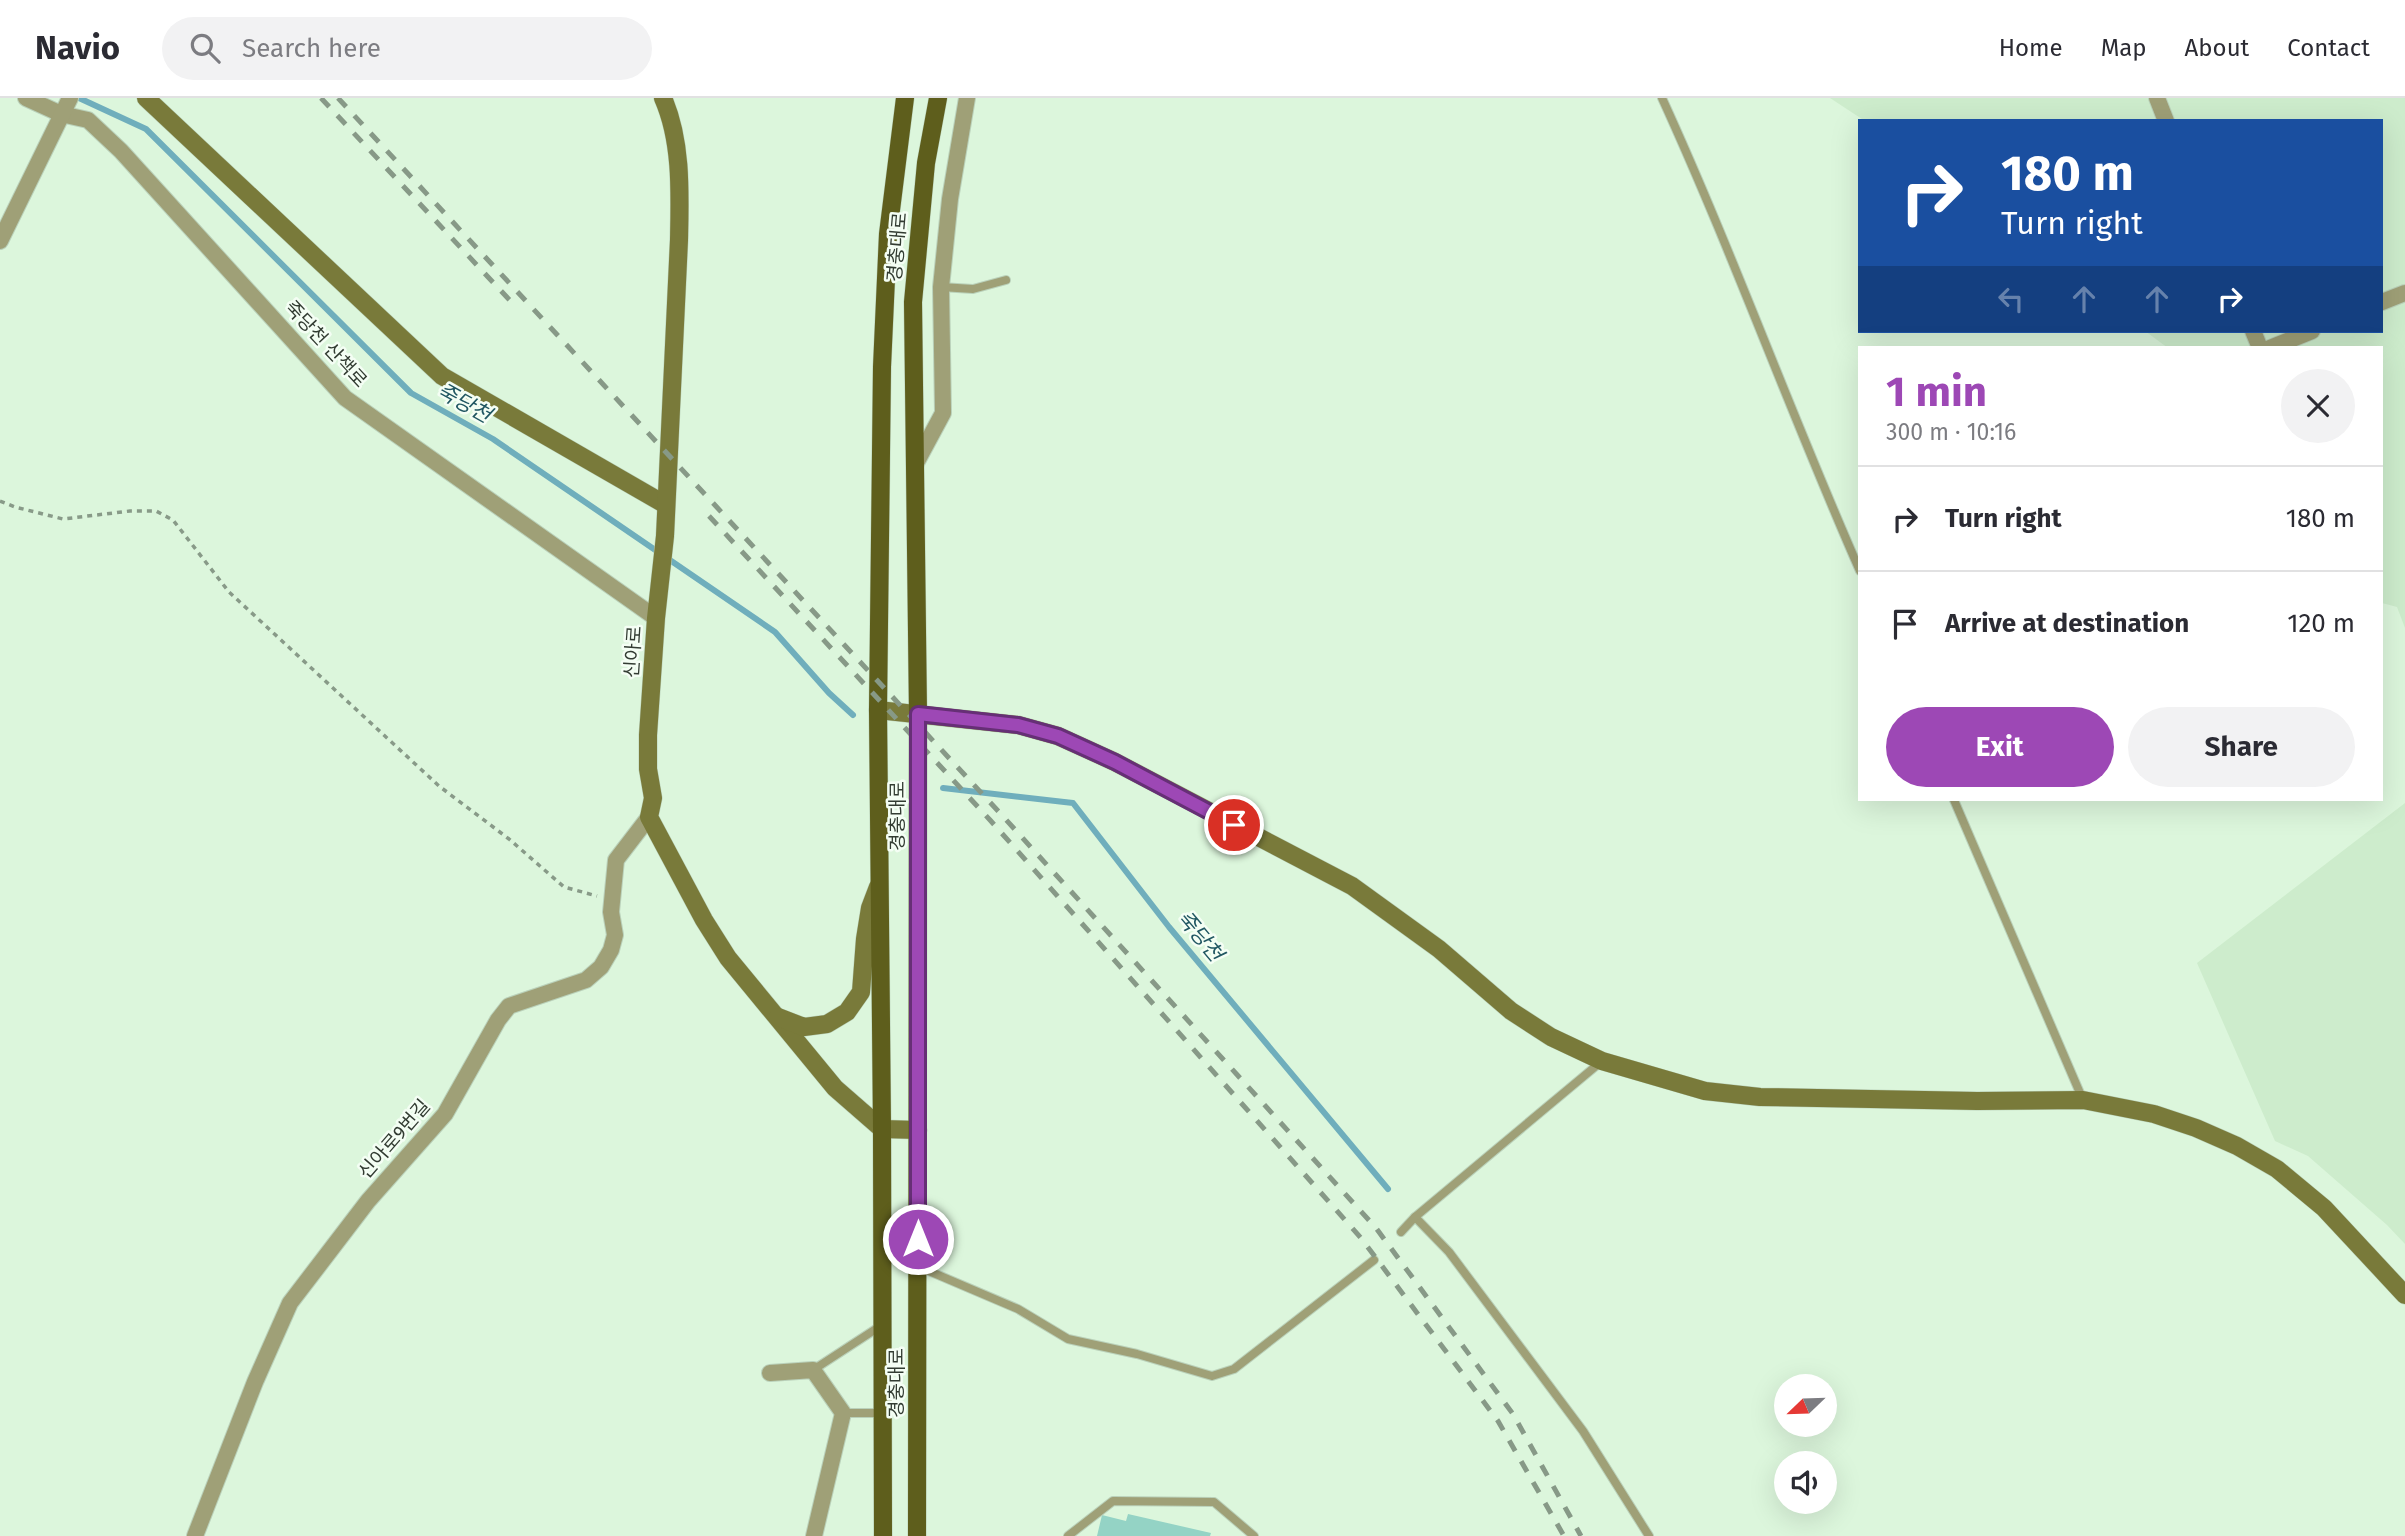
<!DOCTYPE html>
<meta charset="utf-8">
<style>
body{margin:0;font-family:"Fira Sans","Noto Sans KR",sans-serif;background:#f2f2f3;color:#2b2b33;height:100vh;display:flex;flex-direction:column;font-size:26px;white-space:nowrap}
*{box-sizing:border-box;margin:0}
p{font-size:23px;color:#7c7c81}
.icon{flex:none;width:38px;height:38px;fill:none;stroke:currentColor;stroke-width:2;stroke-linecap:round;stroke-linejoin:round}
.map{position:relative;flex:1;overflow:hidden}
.panel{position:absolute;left:1858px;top:248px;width:525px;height:455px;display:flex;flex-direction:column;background:#fff;border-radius:0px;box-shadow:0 7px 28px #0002}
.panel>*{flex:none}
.guide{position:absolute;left:1858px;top:21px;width:525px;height:214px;border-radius:0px;box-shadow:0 7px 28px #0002;background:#1a4fa0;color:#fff;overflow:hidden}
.needle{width:46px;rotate:247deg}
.tools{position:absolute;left:1774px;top:1276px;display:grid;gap:14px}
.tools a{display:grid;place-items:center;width:63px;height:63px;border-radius:50%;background:#fff;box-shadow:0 7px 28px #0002;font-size:35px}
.pin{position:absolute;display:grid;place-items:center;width:60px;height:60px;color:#fff;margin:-30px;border:4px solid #fff;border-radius:50%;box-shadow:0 2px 7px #0007}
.me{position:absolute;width:77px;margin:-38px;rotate:0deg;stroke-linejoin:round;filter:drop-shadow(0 0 5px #0008)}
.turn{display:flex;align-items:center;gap:24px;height:147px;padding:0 28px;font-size:32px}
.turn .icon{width:91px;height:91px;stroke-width:2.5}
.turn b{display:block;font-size:49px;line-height:60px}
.lanes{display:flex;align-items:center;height:66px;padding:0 28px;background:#0003;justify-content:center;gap:35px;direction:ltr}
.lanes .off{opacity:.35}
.round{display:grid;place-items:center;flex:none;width:74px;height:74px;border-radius:37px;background:#f2f2f3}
.headline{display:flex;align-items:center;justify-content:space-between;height:119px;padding:0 28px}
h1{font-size:42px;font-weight:700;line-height:52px;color:#9d48b5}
.cta{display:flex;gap:14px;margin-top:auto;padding:14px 28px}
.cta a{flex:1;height:80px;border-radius:42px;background:#9d48b5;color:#fff;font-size:28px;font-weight:700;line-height:80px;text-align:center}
.cta a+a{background:#f2f2f3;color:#2b2b33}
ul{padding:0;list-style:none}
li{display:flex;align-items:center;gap:21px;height:105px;padding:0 28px;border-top:2px solid #e1e1e2}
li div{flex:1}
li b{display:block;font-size:26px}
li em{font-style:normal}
header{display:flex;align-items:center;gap:42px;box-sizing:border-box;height:98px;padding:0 35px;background:#fff;border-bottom:2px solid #e1e1e2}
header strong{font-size:33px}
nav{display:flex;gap:38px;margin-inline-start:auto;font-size:24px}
.search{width:490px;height:63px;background:#f2f2f3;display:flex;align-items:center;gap:18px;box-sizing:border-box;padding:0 24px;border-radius:38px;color:#7c7c81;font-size:26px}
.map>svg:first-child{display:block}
.built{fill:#cdeccc}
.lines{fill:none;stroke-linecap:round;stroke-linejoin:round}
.stream{stroke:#6faebc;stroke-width:6}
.building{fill:#94d3c5}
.lane-casing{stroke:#bad1ba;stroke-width:10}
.street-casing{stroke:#bad1ba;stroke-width:18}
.secondary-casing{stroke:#bad1ba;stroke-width:19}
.primary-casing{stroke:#bad1ba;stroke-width:19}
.path{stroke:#889a88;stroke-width:3.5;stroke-dasharray:5 5;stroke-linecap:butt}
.lane{stroke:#9fa077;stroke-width:8}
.street{stroke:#9fa077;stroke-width:16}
.secondary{stroke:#797a3a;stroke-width:18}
.primary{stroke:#5e5e1c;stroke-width:18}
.rail{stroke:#879987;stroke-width:5;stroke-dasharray:12 12;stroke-linecap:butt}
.route-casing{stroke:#662f76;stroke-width:18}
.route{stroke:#9d48b5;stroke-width:12}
.labels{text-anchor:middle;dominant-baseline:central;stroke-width:5;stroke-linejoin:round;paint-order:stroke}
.street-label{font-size:19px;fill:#323c32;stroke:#f4fef4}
.water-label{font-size:21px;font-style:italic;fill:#215762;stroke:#f4fef4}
</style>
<header>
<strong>Navio</strong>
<div class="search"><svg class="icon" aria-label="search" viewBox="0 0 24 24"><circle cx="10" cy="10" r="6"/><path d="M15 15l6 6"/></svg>Search here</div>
<nav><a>Home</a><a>Map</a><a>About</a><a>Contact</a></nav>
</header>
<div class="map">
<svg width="2405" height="1438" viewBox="0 0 2405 1438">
<rect width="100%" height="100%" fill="#dcf6dc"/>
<g class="built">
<path d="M1830,0H2405V530L2397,509L2382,505V250H2168L2145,233H2382V23H1865Z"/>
<path d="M2405,705V1146L2387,1127L2308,1058L2275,1043L2197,865Z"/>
</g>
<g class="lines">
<g class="stream">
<path d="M79,0L146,31L411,295L493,341L775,534L829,595L853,617"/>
<path d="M943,690L1073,705L1169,829L1388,1091"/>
</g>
</g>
<path class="building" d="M1128,1416L1211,1435L1210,1438H1097L1102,1417L1126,1423Z"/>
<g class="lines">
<g class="lane-casing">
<g id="lane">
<path d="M1662,0C1733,155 1791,317 1860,473"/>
<path d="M941,189L973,191L1006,182"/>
<path d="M1954,702L2083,1002"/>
<path d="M1415,1119L1449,1154L1583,1333L1649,1438"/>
<path d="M1401,1134L1415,1119L1602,963"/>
<path d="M917,1168L1018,1211L1068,1241L1137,1256L1212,1278L1234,1271L1374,1162"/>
<path d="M813,1272L882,1227"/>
<path d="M843,1315H881"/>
<path d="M1068,1438L1113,1403L1214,1404L1254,1438"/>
</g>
</g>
<g class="street-casing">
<g id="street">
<path d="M26,0L61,16L88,22L121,53L345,300L656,520"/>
<path d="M2157,0L2166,23"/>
<path d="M0,143L70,0"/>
<path d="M2382,204L2405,195"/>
<path d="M2253,233L2260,250"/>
<path d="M2270,250L2312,233"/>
<path d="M915,367L943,315L941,189L950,101L967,0"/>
<path d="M770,1275L813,1272L843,1315L814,1438"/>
<path d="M195,1438L255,1284L290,1205L368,1103L445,1016L498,922L509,908L586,882L601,869L611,852L615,837L611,814L616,762L649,719"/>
</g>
</g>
<g class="secondary-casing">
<g id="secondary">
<path d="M146,0L442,278L666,407"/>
<path d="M663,0C682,43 680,95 679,142L665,438L656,520L648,637V671L653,700L649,719L704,822L728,860L835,990L882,1031L918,1032"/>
<path d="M878,612L1018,627L1058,638L1115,664L1352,788L1439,851L1511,913L1551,939L1602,963L1705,993L1760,999L1977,1003L2083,1002L2154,1016L2196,1030L2237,1048L2277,1071L2324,1110L2405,1197"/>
<path d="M778,919L804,929L827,926L847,914L861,894L865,841L870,810L878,789"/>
</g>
</g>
<g class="primary-casing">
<g id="primary">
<path d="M883,1438L882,1031L878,612L882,269L888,136L905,0"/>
<path d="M917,1438L918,616L913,204L926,65L938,0"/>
</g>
</g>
<path class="path" d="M0,403L15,409L63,421L130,413H156L173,422L229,494L439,688L509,741L564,789L597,798"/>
<use href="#lane" class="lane"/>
<use href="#street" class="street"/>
<use href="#secondary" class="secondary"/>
<use href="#primary" class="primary"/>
<g class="rail">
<path d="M321,0L517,210"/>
<path d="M338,0L999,714L1376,1130L1513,1316L1581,1438"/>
<path d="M709,418L990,722L1361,1140L1498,1323L1564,1438"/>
</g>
</g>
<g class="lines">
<g class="route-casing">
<path id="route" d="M918,1141V616L1018,627L1058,638L1115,664L1234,727"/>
</g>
<use href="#route" class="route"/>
</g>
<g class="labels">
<g class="street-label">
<text transform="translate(897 149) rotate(-85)">경충대로</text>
<text transform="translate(326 246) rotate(47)">죽당천 산책로</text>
<text transform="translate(633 554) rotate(-86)">신아로</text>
<text transform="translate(897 718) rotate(-90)">경충대로</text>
<text transform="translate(394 1041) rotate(-49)">신아로9번길</text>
<text transform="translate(896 1285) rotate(-90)">경충대로</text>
</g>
<g class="water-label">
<text transform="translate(464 305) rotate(29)">죽당천</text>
<text transform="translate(1200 838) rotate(50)">죽당천</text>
</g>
</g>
</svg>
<div class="tools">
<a><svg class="needle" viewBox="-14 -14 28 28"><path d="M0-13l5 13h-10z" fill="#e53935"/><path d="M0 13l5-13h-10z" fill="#7c7c81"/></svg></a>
<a><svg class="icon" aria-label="sound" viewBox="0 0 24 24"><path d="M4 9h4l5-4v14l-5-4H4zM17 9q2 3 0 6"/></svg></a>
</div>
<div class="pin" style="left:1234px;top:727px;background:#d93025"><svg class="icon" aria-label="arrive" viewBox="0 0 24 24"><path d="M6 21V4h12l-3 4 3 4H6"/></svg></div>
<svg class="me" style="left:918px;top:1141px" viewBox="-20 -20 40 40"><circle r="17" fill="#9d48b5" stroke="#fff" stroke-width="3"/><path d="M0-11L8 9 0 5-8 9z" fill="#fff"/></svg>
<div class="guide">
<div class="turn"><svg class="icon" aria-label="right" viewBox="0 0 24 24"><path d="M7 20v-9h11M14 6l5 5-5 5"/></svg><div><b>180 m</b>Turn right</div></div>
<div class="lanes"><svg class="icon off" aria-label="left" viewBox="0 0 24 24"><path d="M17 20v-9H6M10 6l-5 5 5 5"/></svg><svg class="icon off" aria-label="ahead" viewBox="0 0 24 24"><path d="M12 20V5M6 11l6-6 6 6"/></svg><svg class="icon off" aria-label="ahead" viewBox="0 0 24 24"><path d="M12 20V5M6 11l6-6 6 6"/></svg><svg class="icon" aria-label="right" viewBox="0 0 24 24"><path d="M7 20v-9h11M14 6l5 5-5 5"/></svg></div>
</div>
<section class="panel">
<div class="headline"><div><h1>1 min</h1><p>300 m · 10:16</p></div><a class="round"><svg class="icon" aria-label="close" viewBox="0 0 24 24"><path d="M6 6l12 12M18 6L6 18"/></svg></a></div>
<ul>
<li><svg class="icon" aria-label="right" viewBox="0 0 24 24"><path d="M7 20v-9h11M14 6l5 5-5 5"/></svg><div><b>Turn right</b></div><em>180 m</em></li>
<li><svg class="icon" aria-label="arrive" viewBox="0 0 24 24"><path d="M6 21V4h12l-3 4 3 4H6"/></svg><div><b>Arrive at destination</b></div><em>120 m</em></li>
</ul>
<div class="cta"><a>Exit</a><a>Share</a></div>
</section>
</div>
